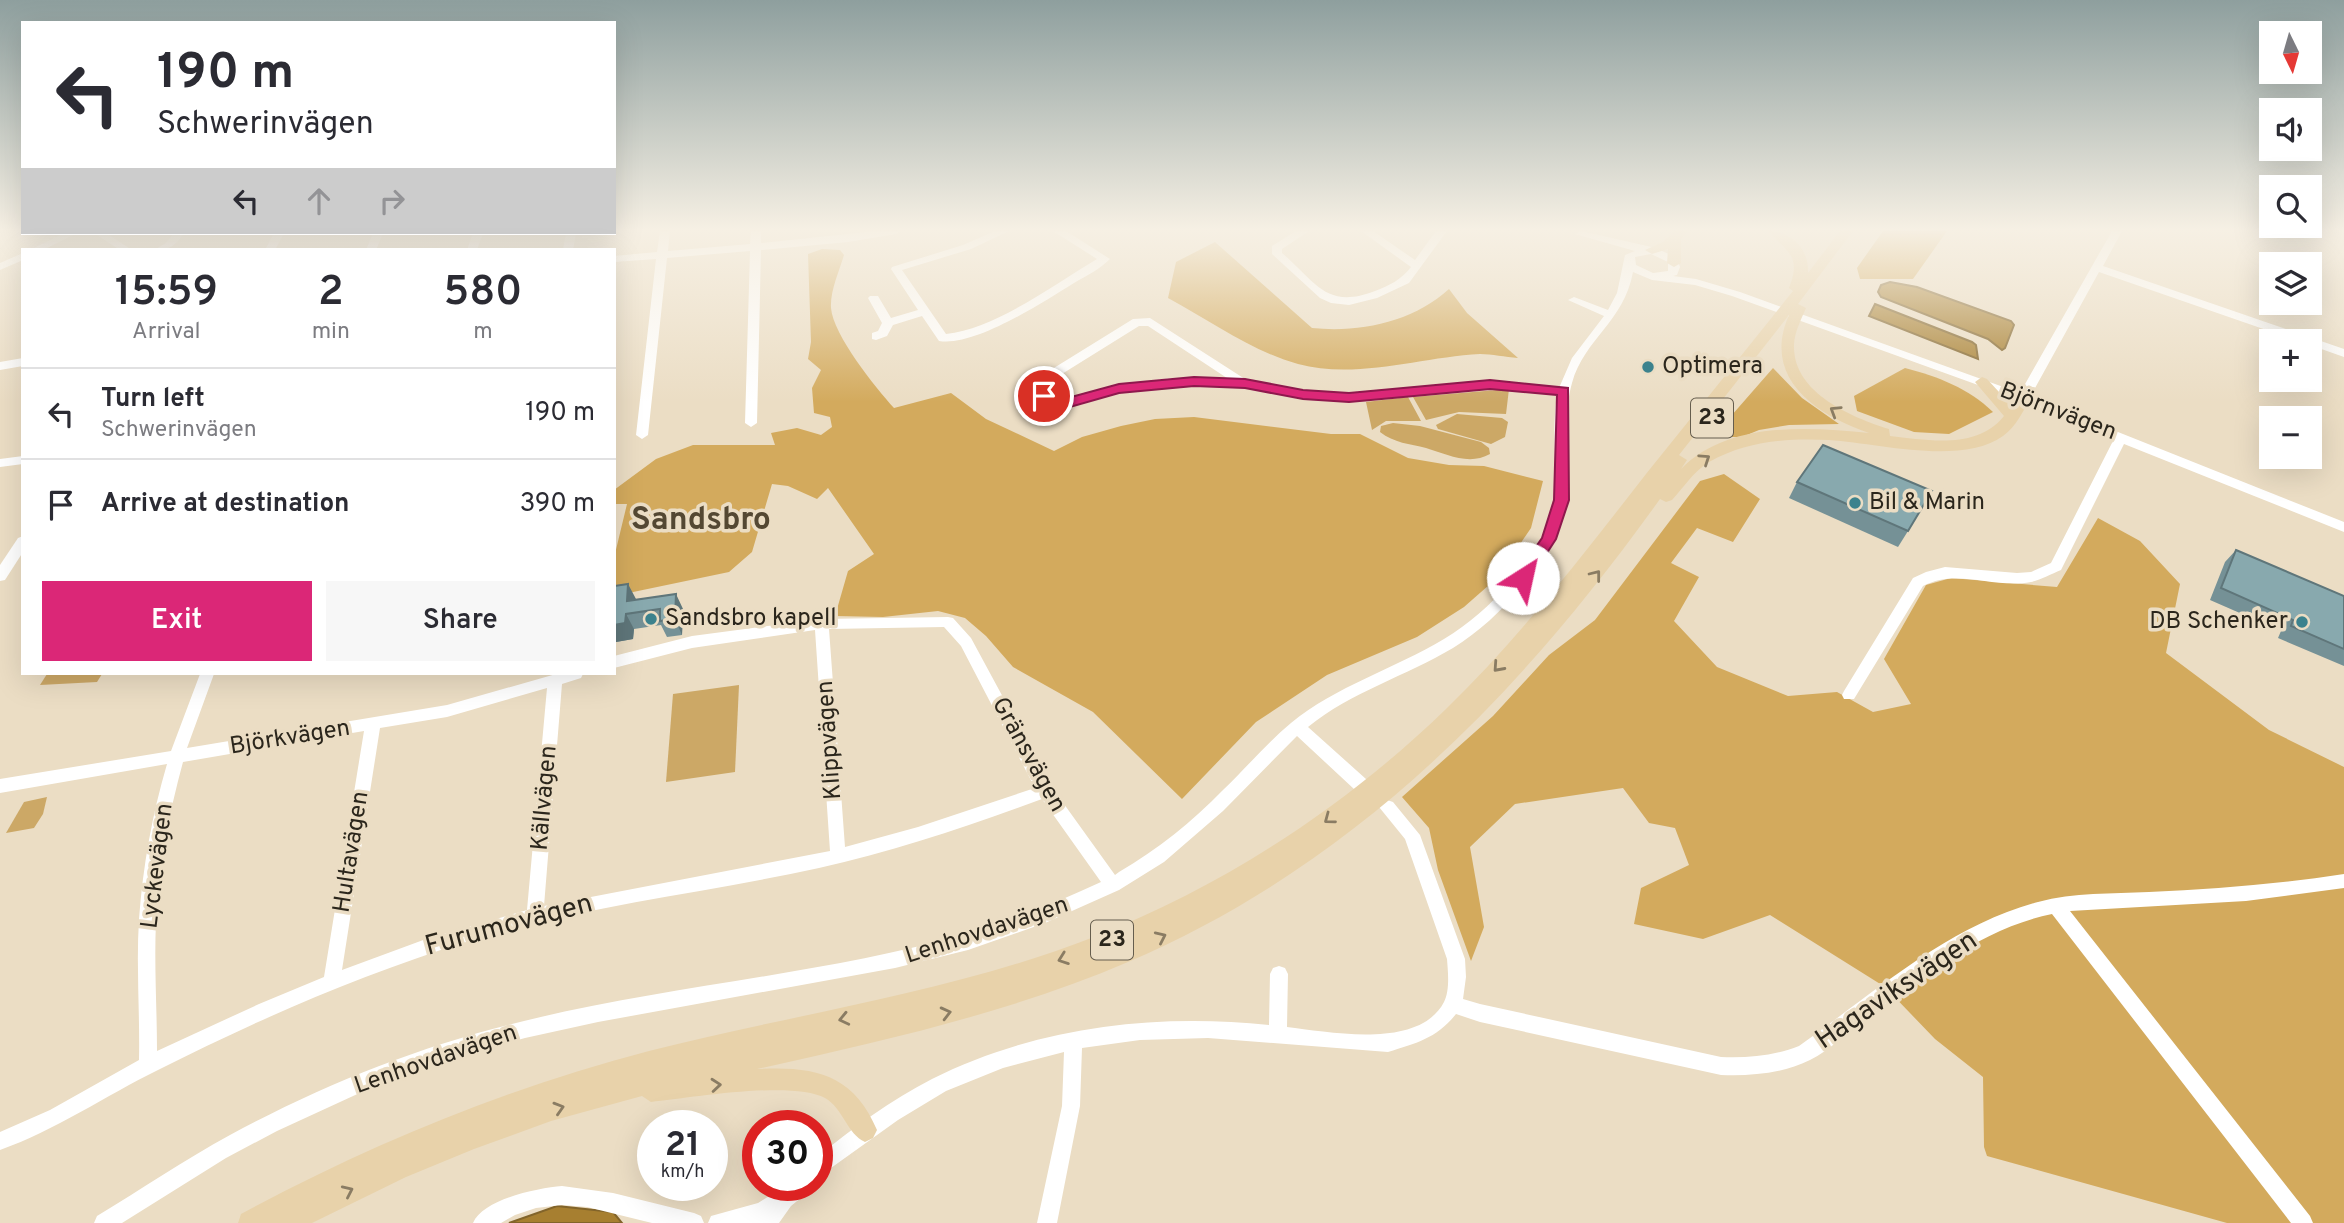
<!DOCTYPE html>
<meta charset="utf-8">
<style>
body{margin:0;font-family:Overpass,sans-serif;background:#f7f7f7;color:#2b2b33;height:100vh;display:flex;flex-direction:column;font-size:26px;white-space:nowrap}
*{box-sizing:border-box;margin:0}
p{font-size:23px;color:#7c7c81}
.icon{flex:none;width:38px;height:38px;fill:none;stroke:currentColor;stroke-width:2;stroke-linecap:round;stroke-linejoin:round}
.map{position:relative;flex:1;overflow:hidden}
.panel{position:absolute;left:21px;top:248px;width:595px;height:427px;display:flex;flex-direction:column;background:#fff;border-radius:0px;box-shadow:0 7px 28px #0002}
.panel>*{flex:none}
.banner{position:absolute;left:21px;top:21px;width:595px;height:214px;border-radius:0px;box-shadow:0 7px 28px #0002;background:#fff;color:#2b2b33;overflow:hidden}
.needle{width:46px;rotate:175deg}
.fabs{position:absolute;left:2259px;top:21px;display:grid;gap:14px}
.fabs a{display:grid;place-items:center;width:63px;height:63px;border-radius:0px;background:#fff;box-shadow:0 7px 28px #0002;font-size:35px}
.speed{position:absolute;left:637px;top:1110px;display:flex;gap:14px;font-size:35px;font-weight:700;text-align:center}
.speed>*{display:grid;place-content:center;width:91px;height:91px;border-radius:50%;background:#fff;box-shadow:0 7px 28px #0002;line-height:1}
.speed small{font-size:18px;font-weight:400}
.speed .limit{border:10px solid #d22;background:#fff;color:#111}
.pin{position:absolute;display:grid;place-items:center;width:60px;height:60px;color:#fff;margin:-30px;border:4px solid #fff;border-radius:50%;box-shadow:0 2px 7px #0007}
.me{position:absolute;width:77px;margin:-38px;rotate:35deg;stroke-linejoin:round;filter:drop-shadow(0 0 5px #0008)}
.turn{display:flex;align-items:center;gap:24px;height:147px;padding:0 21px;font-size:32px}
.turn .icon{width:91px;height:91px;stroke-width:2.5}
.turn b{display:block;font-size:49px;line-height:60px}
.lanes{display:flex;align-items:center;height:66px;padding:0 21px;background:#0003;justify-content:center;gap:35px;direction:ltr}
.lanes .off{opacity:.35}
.eta{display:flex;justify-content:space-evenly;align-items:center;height:119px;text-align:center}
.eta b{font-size:42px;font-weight:600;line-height:49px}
.primary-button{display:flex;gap:14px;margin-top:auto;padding:14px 21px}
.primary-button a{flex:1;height:80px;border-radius:0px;background:#db2777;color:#fff;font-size:28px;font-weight:600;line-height:80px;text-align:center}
.primary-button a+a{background:#f7f7f7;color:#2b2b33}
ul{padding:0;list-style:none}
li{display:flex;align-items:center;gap:21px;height:91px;padding:0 21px;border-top:2px solid #e1e1e2}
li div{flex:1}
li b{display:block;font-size:26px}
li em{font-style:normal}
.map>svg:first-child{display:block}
.green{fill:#cca866}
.forest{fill:#d3aa5d}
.water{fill:#a77f30;stroke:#82642a;stroke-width:2}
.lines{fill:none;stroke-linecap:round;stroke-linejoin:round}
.minor{fill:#fff;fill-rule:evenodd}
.major{fill:#e8d2aa;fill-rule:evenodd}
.wall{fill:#759196}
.shaded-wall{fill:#5f767a}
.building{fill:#88a9ae;stroke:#5f767a;stroke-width:2}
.oneway{stroke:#8a7c63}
.route{fill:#db2777;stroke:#8e194d;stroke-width:2}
.poi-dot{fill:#3c828d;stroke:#ebddc4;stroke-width:2.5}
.labels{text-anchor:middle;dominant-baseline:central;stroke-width:7;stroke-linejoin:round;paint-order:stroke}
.shield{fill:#ebddc4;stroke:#655d4e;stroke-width:2}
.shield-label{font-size:23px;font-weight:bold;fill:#2b261c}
.poi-label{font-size:24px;fill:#2b261c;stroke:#ebddc4;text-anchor:start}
.street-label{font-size:24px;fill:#2b261c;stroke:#ebddc4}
.near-street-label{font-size:28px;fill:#2b261c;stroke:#ebddc4}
.district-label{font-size:32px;font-weight:bold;fill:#544833;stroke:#ebddc4}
</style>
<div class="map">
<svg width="2344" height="1223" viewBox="0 0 2344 1223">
<rect width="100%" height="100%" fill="#ebddc4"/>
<g class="green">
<path d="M1509,389L1506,414L1459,412L1426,420L1413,397Z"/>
<path d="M1408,397L1421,421H1386L1372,430L1366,402Z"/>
<path d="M1457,414L1502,418L1508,422L1505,437L1491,444L1438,429L1436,425Z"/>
<path d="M1393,423L1420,426L1481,442L1489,448L1490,454C1469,466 1446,454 1426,448C1410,444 1394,443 1380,432L1381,426Z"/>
<path d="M47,674H102L97,682L40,685Z"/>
<path d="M739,685L735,772L666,782L673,694Z"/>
<path d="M47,797L43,814L34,828L6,833L24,802Z"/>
</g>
<g class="forest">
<path d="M1883,231H1947L1913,279H1860L1857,268Z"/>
<path d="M1215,242L1312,328C1360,333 1413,322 1449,289L1467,313L1518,358C1505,357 1492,354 1480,354C1421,357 1356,380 1298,364C1251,351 1211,321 1168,298L1176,262Z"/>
<path d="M822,249L840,250L844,255C839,272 830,291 831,308C833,335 876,388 894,408L951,393L986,419L1054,451L1082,437L1121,426L1155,419L1194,417L1331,434H1360L1408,458L1449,465L1484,466L1543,481L1531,528L1497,578L1464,607L1417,637L1327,675L1256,722L1182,799L1093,712L1013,667L986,636L965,618L938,611L883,617L835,616L848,571L874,554L828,488L817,499L788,486L772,484L752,552L729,572L614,596V558L627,504H614V490L656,459L693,445H775L771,433L797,428L821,435L832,427L830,417L814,413L812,388L821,370L808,359L811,342L808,254Z"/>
<path d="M1773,368L1802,398L1839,424L1789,425L1759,430L1742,437H1728L1718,431Z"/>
<path d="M1905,368C1939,377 1968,388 1993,412L1949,434L1914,432L1857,411L1854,396Z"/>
<path d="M1724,474L1760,499L1733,542L1697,528L1671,563L1699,577L1674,621L1717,667L1788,696L1837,692L1873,712L1911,704L1884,659L1926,585L1951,578L2057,587L2098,518L2140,541L2180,584L2166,653L2269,730L2344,767V1223H2227L1987,1156L1984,1147L1983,1077L1935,1039L1885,987L1770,915L1703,939L1634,924L1641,888L1689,865L1675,828L1649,823L1623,788L1515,804L1470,847L1484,927L1471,961L1438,870L1429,828L1402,797L1493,716L1549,655L1595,620L1700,481Z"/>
</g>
<g class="water">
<path d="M1890,282L1917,287L2011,321L2014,325L2005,348L2002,350L1988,339L1881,297L1878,292L1881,285Z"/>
<path d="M1875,304L1972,342L1976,345L1978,359L1869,316Z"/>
<path d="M557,1206L613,1212L622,1223H509Z"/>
</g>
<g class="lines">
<g class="minor">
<path d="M660,231H670L668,251L750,244L751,231H761V243L876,231H901L896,234L848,242L761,250L757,423L751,427L745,423L750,251L667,258L648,435L642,439L636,435L656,259L614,262V256L657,252Z"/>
<path d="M995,231H1009L971,249L902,270L946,334C995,329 1055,284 1097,259L1053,231H1066L1110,259C1100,269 1086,276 1074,283C1043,302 975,347 939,341L922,316L893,325L887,336L876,340L872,339V333L878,331L882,323L868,298L870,296H878L891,318L918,310L891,269L892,267L963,245Z"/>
<path d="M1296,231H1309L1282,249V253C1316,282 1326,310 1375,291C1389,286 1402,279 1411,267L1361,231H1373L1415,260L1436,231H1447L1409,283L1377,298L1349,305L1331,303L1320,298L1272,254V246Z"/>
<path d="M1581,231L1656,248L1677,258L1680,267L1677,275L1673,276L1696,279L1740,292L2020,393L2112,231H2122L2103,266L2344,349V357L2310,345V341H2298L2099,272L2030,397L2344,522V532L2124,444L2061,570C2051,574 2041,580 2031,582C1993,589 1958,568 1923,586L1854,699H1844L1842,695L1844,691L1913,578L1926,572L1945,567L2017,573L2031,572L2051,563L2114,439L1978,385L1732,296L1695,285L1652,280L1633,272C1624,322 1584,339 1572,383C1559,428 1576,475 1562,520C1555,546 1539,569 1521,588C1501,611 1479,632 1453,648C1406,676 1351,692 1308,727L1366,779L1368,784L1366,789L1360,791L1354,789L1297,736L1223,811L1164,862L1119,890L1045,923L968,950L895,968L598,1022L525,1038L451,1059L377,1085L277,1131L226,1158L122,1223H94L97,1216C142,1189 184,1160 230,1135C322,1085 422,1045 524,1021C670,985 821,975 966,934C1013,921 1057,902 1101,882L1042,799C969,826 895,851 819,868C701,894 581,906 466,942C360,975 257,1020 158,1070C105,1096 56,1130 0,1150V1132L50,1110L139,1060C140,1013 136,966 139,919C143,866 152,815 167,764L0,793V779L171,751L200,674H214L187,748L447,705L556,674H583L581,678L562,684L544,906L830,851L815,630L692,648L614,668V656L692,636L822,619L948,617L953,618L971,638L1051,786L1115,875L1119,872C1158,849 1192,822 1223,790C1246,768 1267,743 1291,723C1336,686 1394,669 1444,639C1469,624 1490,605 1509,584C1521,571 1532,557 1541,542C1565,495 1549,445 1557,395L1490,389L1349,401L1303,398L1245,388L1173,386L1119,392L1063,408L1052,406L1028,390L1026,387L1028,384L1133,319L1150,318L1248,381L1303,390L1349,393L1490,381L1559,388L1572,358L1604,316L1568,300L1574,297L1608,310L1617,293L1625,255L1635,251L1575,234ZM1651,254L1668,262V271L1653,273L1636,265L1635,257ZM1139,326H1148L1230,380L1173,378L1119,384L1063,400L1041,387ZM944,627L961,646L1035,788L918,827L845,847L829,629ZM547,688L527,910L426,939L342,970L380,728L447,717ZM364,731L324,977L259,1004L157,1051C157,1008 154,965 156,921C158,867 169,814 183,762Z"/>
<path d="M64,233H77L43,250H30Z"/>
<path d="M94,233H106L132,250H120Z"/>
<path d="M174,233H184C175,246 170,250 154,250L166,243Z"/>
<path d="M274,233H284L275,250H265Z"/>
<path d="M373,233H383L376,250H366Z"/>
<path d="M473,233H483L477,250H467Z"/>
<path d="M566,233H576L573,250H563Z"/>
<path d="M23,253V260L0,270V263Z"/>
<path d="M23,358V366L0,370V362Z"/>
<path d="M23,456V464L0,467V459Z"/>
<path d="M23,536V552L5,580L0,581V565L18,538Z"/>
<path d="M1387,800L1393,802L1420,835L1465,959L1466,977L1463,999L1480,1004L1721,1057C1748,1058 1773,1056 1799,1046C1874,993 1948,926 2038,902C2074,892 2112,894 2149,892C2214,889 2279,884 2344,874V888L2246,901L2070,911L2310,1216L2313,1223H2291L2052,914C1982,928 1922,977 1866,1019C1848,1032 1830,1050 1810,1060C1782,1074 1751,1076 1721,1075L1480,1022L1456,1014C1437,1038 1417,1043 1388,1052L1208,1038L1140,1040L1082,1048L1080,1106L1057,1223H1037L1062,1106L1064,1052L1003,1068L946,1091L898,1120L817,1178V1157C853,1128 891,1100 932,1079C1036,1027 1154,1013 1269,1025L1270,974L1273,968L1279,966L1285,968L1288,974L1287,1027C1330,1032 1419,1050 1444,1002C1450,990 1448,972 1447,959L1405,839L1379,807L1381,802Z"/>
<path d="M787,1185H811L808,1192L791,1206L779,1223H708L711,1216L758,1203Z"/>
<path d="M562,1186L613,1193L694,1213L701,1216L704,1223H652L587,1207L562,1205L536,1208L515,1215L501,1223H473C483,1199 538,1188 562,1186Z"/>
</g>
<g class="major">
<path d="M1674,231H1687L1681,239V263L1674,267L1667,263L1668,249L1652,254L1645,250L1663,242Z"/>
<path d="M1768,231C1791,231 1809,248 1808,273L1840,231H1853L1798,304L1806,308C1801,320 1795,331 1794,344C1792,393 1852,417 1889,429L1890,436C1928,440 1977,450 2004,416L1975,382L1982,377L1987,379L2011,405L2018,394H2028L2031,398C2022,412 2017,426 2003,436C1961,466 1877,443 1829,440C1787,438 1746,441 1709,462C1694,471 1684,487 1672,500L1666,502L1660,499C1519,696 1354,865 1128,962C1009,1013 883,1041 757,1069C813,1066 853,1073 877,1130L873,1138L865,1142C847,1134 843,1108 825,1098C793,1080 690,1098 651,1102L642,1096L551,1121L474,1149L406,1177L312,1223H238L241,1214C371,1144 507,1088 649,1051C798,1013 950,993 1094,937C1224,886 1345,807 1446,709C1520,637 1583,555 1646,474C1695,413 1744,352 1793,291L1789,288C1802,255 1787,252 1768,231ZM1789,315C1761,378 1816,415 1869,433C1808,427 1728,421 1681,469L1687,460L1679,455Z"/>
</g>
</g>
<g class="wall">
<path d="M1797,482L1908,531L1898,547L1789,498Z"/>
<path d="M2236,550L2344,596V666L2278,638L2281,631L2210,600L2225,562Z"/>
<path d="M614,586L636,600L683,609L682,635L667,637L661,625L634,629L633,639L616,642Z"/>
</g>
<g class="shaded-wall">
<path d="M628,584L636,599L627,601Z"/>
<path d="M676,594L683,609L682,635L675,619Z"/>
<path d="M626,614L634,629L633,639L616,642L614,637V625Z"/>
</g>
<g class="building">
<path d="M1823,445L1932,491L1908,531L1797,482Z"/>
<path d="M2236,550L2344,596V649L2291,626L2293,620L2221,588Z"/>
<path d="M628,584L627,601L676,594L675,619L660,621V609L626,614L625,623L614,625V586Z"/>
</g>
<defs><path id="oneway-chevron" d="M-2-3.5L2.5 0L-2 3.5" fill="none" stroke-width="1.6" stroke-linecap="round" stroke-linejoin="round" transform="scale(1.75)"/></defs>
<g class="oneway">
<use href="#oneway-chevron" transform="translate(1835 411) rotate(-148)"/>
<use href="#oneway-chevron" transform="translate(1705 459) rotate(-34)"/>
<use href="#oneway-chevron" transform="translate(1596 575) rotate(-52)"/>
<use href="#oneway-chevron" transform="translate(1498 667) rotate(132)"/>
<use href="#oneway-chevron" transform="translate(1329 819) rotate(143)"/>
<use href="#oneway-chevron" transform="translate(1161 937) rotate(-25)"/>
<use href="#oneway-chevron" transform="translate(1063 959) rotate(160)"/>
<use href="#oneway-chevron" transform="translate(946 1013) rotate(-14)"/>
<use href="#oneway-chevron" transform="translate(844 1019) rotate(167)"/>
<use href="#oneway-chevron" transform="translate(716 1085) rotate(-5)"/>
<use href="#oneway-chevron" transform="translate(559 1108) rotate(-17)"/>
<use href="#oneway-chevron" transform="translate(348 1191) rotate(-25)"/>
</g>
<linearGradient id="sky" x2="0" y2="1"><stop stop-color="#8e9f9e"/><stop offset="0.57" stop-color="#f6f0e4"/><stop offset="1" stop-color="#f6f0e4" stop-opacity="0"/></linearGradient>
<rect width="2344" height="402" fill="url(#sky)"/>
<path class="route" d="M1194,377L1245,379L1303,390L1349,393L1490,380L1568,388L1569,500L1556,539L1528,582H1517V574L1542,538L1554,500L1557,395L1490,389L1349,402L1303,399L1245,388L1194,386L1119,393L1063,409L1037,396L1044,392L1064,399L1119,384Z"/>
<g class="poi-dot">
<circle cx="1648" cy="367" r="7"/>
<circle cx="1855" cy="503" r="7"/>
<circle cx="651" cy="619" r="7"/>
<circle cx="2302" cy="622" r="7"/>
</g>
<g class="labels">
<g class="shield">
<rect x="1691" y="398.5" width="42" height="39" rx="5"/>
<rect x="1091" y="920.5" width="42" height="39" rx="5"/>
</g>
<g class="shield-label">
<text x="1712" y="418">23</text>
<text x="1112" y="940">23</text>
</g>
<g class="poi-label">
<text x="1662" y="367">Optimera</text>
<text x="1869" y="503">Bil &amp; Marin</text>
<text x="665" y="619">Sandsbro kapell</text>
<text x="2288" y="622" text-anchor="end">DB Schenker</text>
</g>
<g class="street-label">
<text transform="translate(2058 412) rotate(21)">Björnvägen</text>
<text transform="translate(290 738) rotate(-9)">Björkvägen</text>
<text transform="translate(830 740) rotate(-94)">Klippvägen</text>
<text transform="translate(1028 755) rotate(61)">Gränsvägen</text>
<text transform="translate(545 798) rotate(-85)">Källvägen</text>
<text transform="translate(352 852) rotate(-81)">Hultavägen</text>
<text transform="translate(158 866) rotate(-83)">Lyckevägen</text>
<text transform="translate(987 931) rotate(-18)">Lenhovdavägen</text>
<text transform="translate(436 1060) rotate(-19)">Lenhovdavägen</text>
</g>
<g class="near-street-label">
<text transform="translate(509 926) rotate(-15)">Furumovägen</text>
<text transform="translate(1897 991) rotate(-34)">Hagaviksvägen</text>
</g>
<g class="district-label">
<text x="701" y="521">Sandsbro</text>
</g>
</g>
</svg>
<div class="fabs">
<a><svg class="needle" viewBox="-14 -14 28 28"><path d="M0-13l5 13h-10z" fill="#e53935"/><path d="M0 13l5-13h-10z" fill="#7c7c81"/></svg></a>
<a><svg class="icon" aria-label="sound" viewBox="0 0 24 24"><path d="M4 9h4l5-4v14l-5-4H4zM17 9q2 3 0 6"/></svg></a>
<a><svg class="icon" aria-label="search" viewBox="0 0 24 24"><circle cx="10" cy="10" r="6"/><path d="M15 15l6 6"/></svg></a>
<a><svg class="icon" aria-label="layers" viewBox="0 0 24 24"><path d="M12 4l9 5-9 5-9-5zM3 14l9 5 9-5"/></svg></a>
<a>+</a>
<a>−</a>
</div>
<div class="speed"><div>21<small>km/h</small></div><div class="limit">30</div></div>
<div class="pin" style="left:1044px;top:396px;background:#d93025"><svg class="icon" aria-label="arrive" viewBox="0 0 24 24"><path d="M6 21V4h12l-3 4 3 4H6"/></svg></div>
<svg class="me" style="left:1523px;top:578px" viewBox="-20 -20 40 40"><circle r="19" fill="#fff"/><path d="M0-13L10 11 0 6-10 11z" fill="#db2777"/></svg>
<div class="banner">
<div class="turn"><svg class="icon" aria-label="left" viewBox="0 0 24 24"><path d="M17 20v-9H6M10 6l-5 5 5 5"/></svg><div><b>190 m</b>Schwerinvägen</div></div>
<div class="lanes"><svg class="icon" aria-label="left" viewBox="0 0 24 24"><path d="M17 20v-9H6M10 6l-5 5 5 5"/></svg><svg class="icon off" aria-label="ahead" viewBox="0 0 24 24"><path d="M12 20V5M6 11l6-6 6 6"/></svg><svg class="icon off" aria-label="right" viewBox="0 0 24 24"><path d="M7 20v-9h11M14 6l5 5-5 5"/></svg></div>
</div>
<section class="panel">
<div class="eta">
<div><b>15:59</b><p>Arrival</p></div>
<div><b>2</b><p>min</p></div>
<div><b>580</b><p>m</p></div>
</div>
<ul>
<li><svg class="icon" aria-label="left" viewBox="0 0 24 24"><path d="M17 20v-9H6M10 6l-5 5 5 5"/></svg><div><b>Turn left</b><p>Schwerinvägen</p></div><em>190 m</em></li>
<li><svg class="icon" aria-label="arrive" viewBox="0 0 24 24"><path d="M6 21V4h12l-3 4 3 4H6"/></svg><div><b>Arrive at destination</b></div><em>390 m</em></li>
</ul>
<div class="primary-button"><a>Exit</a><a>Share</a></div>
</section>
</div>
